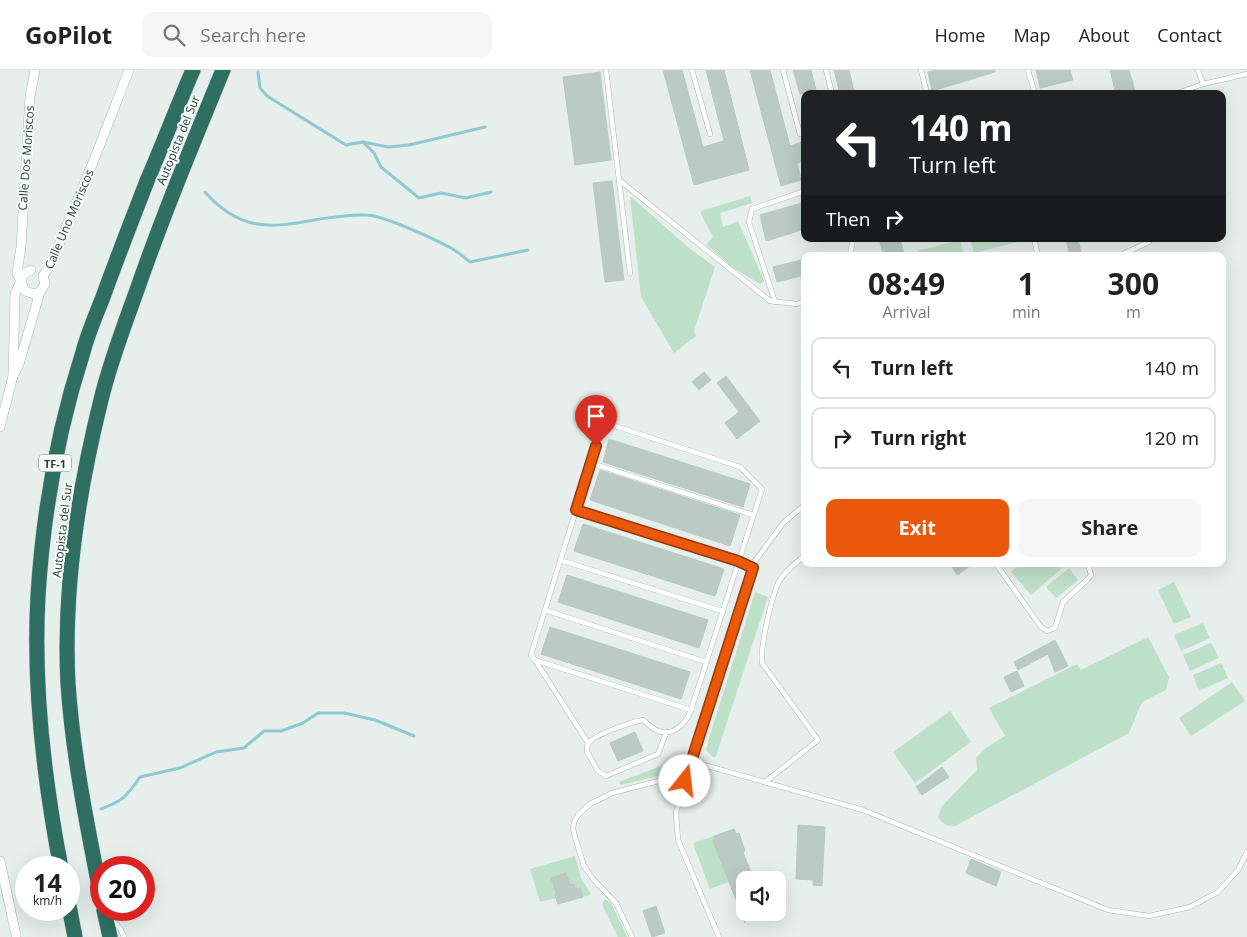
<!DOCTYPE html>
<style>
body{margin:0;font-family:"Open Sans",sans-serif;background:#f6f6f6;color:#222;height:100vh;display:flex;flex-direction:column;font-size:19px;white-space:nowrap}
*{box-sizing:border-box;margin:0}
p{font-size:16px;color:#767676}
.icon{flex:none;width:28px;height:28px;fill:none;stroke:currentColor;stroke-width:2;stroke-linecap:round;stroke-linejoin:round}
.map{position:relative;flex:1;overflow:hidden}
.sheet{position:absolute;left:801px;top:182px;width:425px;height:315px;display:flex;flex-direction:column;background:#fff;border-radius:10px;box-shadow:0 5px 20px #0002}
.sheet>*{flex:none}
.banner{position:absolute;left:801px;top:20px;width:425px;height:152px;border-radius:10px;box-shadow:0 5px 20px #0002;background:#202124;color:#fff;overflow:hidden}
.controls{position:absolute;left:736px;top:801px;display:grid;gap:10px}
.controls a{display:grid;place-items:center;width:50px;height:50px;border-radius:10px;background:#fff;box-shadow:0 5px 20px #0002;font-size:25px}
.speed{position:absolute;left:15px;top:786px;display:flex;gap:10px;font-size:25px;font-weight:700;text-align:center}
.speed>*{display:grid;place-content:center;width:65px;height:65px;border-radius:50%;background:#fff;box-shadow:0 5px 20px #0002;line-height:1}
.speed small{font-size:12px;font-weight:400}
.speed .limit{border:8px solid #d22;background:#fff;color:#111}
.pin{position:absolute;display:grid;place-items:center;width:42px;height:42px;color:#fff;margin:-51px -21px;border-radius:50% 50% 50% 0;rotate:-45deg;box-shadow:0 0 5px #0007}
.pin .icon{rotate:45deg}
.me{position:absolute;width:55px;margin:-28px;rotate:16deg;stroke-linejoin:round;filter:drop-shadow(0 0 4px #0008)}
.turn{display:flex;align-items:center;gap:18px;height:105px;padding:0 25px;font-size:22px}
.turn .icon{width:65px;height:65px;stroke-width:2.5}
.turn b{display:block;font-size:35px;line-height:42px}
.then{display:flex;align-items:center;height:48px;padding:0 25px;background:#0003;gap:10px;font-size:19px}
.eta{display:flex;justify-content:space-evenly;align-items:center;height:85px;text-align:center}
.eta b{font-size:30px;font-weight:700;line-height:35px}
.cta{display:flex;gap:10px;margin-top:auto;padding:10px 25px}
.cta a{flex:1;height:58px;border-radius:10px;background:#ea580c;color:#fff;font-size:20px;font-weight:700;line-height:58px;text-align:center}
.cta a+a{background:#f6f6f6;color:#222}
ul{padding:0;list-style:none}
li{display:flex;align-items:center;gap:15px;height:62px;margin:0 10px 8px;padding:0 15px;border:2px solid #e0e0e0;border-radius:10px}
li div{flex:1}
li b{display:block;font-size:19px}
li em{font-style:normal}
header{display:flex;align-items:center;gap:30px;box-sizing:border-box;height:70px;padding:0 25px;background:#fff;border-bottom:1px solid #e0e0e0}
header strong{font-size:24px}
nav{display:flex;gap:28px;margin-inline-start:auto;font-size:18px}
.search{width:350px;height:45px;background:#f6f6f6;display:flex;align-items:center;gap:12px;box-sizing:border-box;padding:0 18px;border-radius:10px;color:#767676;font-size:19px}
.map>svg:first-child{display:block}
.green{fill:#bfe0c8}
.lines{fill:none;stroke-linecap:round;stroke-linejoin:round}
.stream{stroke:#8ec9d4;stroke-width:3}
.building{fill:#bbcac4;stroke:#b8c9c2}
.service-casing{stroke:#a8b8b2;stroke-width:5.5}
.minor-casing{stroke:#a8b8b2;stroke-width:10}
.motorway-casing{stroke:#c2cac8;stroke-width:16}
.service{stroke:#fff;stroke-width:4.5}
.minor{stroke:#fff;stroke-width:9}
.motorway{stroke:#2f6f62;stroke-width:15}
.route-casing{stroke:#983908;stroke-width:12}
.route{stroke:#ea580c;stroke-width:9}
.labels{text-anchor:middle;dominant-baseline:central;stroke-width:4;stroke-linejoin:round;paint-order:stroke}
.shield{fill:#f7fbf9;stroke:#637a73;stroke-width:1}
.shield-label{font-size:11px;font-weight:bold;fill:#24423a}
.street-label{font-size:12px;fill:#24423a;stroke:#f7fbf9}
</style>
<header>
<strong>GoPilot</strong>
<div class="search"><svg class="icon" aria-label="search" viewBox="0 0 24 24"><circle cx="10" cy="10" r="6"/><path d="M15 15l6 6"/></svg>Search here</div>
<nav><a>Home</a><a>Map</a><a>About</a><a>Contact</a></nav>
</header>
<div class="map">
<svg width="1247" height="867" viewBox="0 0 1247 867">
<rect width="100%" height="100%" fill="#e6efeb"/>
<g class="green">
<path d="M630,126L689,178L715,197L697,252L694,261L696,266L674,283L641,227Z"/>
<path d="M750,126L752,133L720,143L723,157L738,151L764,211L760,214L732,197L706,174L713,167L701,144V141Z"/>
<path d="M970,169H1016L1017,172L974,183Z"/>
<path d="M960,170L964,185L959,186H919L917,181Z"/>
<path d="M1020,494H1067L1031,525L1011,502Z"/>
<path d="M1069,498L1078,510L1056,528L1046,517Z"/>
<path d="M1174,512L1191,547L1174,554L1158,520Z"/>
<path d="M755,522L768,527L723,664L716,686L713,687L706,680L710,665Z"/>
<path d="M1203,553L1210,568L1181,581L1174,565Z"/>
<path d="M1148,567L1169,607L1166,620L1142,632L1129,663L955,756C947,756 942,754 938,747L942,736L977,700L976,688L984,679L1005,666L989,638L1077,594L1081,600Z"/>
<path d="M1211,573L1219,588L1190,601L1183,585Z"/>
<path d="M1221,593L1228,608L1199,621L1193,605Z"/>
<path d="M1232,612L1245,631L1191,666L1179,648Z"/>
<path d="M950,641L971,672L915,713L893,682Z"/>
<path d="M676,690L673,701L667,704L621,715L619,712Z"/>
<path d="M714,766L731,811L710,819L693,773Z"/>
<path d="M575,786L581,808L591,824L583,827L580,818L575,819L570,815L566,803L551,808L556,823L555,825L556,828L540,832L530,799Z"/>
<path d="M604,830H607L611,833L627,867H618L602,835Z"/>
</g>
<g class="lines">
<g class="stream">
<path d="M258,2L260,18L267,26L346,75L363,72L388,77L409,75L485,57"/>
<path d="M363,72L374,83L381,97L419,128L441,123L466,128L491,122"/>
<path d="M205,122C257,181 301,143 366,145C383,145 434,169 451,178C458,182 464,187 470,192L528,180"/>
<path d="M101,739C123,731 127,726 140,707L180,698L216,682L244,678L264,661H281L303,653L318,643H344L375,650L414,666"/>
</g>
</g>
<g class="building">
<path d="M663,0H682L703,77L724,71L706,0H724L749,100L694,115Z"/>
<path d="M750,0H770L790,76L805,71V90L797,93L801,110L781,116Z"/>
<path d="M793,0H811L817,24H800Z"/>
<path d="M834,0H849L854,22L840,24Z"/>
<path d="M935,0H995V2L932,21L928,2Z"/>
<path d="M1036,0H1070L1073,10L1040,18Z"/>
<path d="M1110,0H1129L1136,24H1116Z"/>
<path d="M600,2L611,90L575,95L563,7Z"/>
<path d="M612,111L624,210L605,212L593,113Z"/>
<path d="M805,132V159L766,171L760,145Z"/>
<path d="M879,169H900L905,186H884Z"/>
<path d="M1066,169H1078L1082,186H1070Z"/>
<path d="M805,189V205L777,212L773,197Z"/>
<path d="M704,302L711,310L699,320L692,312Z"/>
<path d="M726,306L760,351L737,369L725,353L739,342L717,313Z"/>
<path d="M609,369L750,414L743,437L603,392Z"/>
<path d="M600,400L740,445L730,476L590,430Z"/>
<path d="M583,454L724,499L715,526L574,481Z"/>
<path d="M950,494H973L957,505Z"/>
<path d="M567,505L708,550L699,578L558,532Z"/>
<path d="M550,557L690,602L681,629L541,584Z"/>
<path d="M1055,570L1068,596L1055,602L1048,584L1018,600L1014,592Z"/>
<path d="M1017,601L1024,616L1011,622L1004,607Z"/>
<path d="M635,662L643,681L618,691L610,673Z"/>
<path d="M942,697L949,707L922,725L916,717Z"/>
<path d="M798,755L825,757L822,816L813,815V810L796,809Z"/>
<path d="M734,759L736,764L739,763L745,781L743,782L754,810H745V853L713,771L715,770L714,766Z"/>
<path d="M971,789L1001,802L996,816L966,803Z"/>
<path d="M566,803L570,815L574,814L575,819L580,818L583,827L558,834L555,825L556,823L551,808Z"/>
<path d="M656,836L665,863L652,867L643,841Z"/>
</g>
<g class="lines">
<g class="service-casing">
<g id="service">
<path d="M606,0L630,203"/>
<path d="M692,0L710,64"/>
<path d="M783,0L800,64"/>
<path d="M826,0L832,24"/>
<path d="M921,0L927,24"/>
<path d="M1028,0L1035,24"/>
<path d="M1198,0L1203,14"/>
<path d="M1175,24L1203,14L1247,4"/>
<path d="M619,110L770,231L797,234L805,231"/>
<path d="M1034,169L1038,186"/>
<path d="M850,186L853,169"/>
<path d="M1118,186L1149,172L1151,169"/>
<path d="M775,232L749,152L752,139L805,121"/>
<path d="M591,393L753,445"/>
<path d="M576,440L602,358L609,354L740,397L762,419L691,640L535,590L531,585L576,440L738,491L753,498"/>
<path d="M560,490L722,541"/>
<path d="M996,494L1041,557L1047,561L1055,558L1063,532L1088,509L1091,505L1088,494"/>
<path d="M545,540L706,592"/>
<path d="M535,590L588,673"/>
<path d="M666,663L658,684L606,706L598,701L587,682C587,679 587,676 588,674C594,664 632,652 643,650C647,653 652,658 656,660C672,668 686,654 691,640"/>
<path d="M690,691L863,740L1108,840L1149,846L1190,837L1218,822L1238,800L1247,782"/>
<path d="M765,712L818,670L762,593C760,578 772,523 780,510C785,501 797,492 805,485"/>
<path d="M112,850L120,858L124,867"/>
<path d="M632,867L616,833L593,809L584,796L575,767L573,759L574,752L578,745L590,734L612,723L670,708L685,711"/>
<path d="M719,867L678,770L676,743L690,691L755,491L784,452L805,435"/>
</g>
</g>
<g class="minor-casing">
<g id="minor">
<path d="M35,0L30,27L21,177L17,203L25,221L34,224L40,222"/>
<path d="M13,306L15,224L24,204L31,200"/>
<path d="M0,357L13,306L19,294L40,222L45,214L43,206L51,194L96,85L129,0"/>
<path d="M0,791L16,865"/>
</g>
</g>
<g class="motorway-casing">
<g id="motorway">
<path d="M61,798C44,710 33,615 38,526C43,443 58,360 83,282C88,263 96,245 103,227C117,188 132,150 147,111C163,74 177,37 193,0"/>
<path d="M101,826C87,755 73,686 68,614C63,518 78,422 101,330C110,292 124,256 137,220C163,145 193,73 223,0"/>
<path d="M69,836L75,867"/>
<path d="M104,840L110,867"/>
</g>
</g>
<use href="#service" class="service"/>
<use href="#minor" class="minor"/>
<use href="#motorway" class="motorway"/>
</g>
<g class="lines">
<g class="route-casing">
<path id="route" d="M596,376L576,440L738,491L753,498L685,711"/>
</g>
<use href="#route" class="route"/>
</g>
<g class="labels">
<rect class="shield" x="39" y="384.5" width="32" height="17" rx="4"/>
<g class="shield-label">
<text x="55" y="393">TF-1</text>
</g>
<g class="street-label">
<text transform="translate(178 70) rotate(-68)">Autopista del Sur</text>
<text transform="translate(26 88) rotate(-86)">Calle Dos Moriscos</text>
<text transform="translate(69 149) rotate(-67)">Calle Uno Moriscos</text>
<text transform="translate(62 460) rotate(-83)">Autopista del Sur</text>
</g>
</g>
</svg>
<div class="controls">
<a><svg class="icon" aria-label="sound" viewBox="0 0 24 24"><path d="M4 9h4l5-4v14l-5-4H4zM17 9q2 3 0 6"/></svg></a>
</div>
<div class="speed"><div>14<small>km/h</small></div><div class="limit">20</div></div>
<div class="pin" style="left:596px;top:376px;background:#d93025"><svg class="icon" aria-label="arrive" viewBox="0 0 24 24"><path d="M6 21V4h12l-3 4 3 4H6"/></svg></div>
<svg class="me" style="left:685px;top:711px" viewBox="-20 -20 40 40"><circle r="19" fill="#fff"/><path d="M0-13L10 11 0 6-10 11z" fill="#ea580c"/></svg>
<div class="banner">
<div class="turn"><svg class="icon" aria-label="left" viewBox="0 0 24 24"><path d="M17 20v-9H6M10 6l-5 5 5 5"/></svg><div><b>140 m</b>Turn left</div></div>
<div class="then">Then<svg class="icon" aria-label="right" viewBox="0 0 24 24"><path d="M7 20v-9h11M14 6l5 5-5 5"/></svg></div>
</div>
<section class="sheet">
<div class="eta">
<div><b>08:49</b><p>Arrival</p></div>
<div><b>1</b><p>min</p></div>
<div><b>300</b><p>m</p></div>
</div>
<ul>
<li><svg class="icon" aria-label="left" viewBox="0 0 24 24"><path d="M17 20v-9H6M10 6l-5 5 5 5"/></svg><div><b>Turn left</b></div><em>140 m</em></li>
<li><svg class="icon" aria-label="right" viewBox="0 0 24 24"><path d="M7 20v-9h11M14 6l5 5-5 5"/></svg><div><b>Turn right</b></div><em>120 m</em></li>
</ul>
<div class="cta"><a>Exit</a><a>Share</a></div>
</section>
</div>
